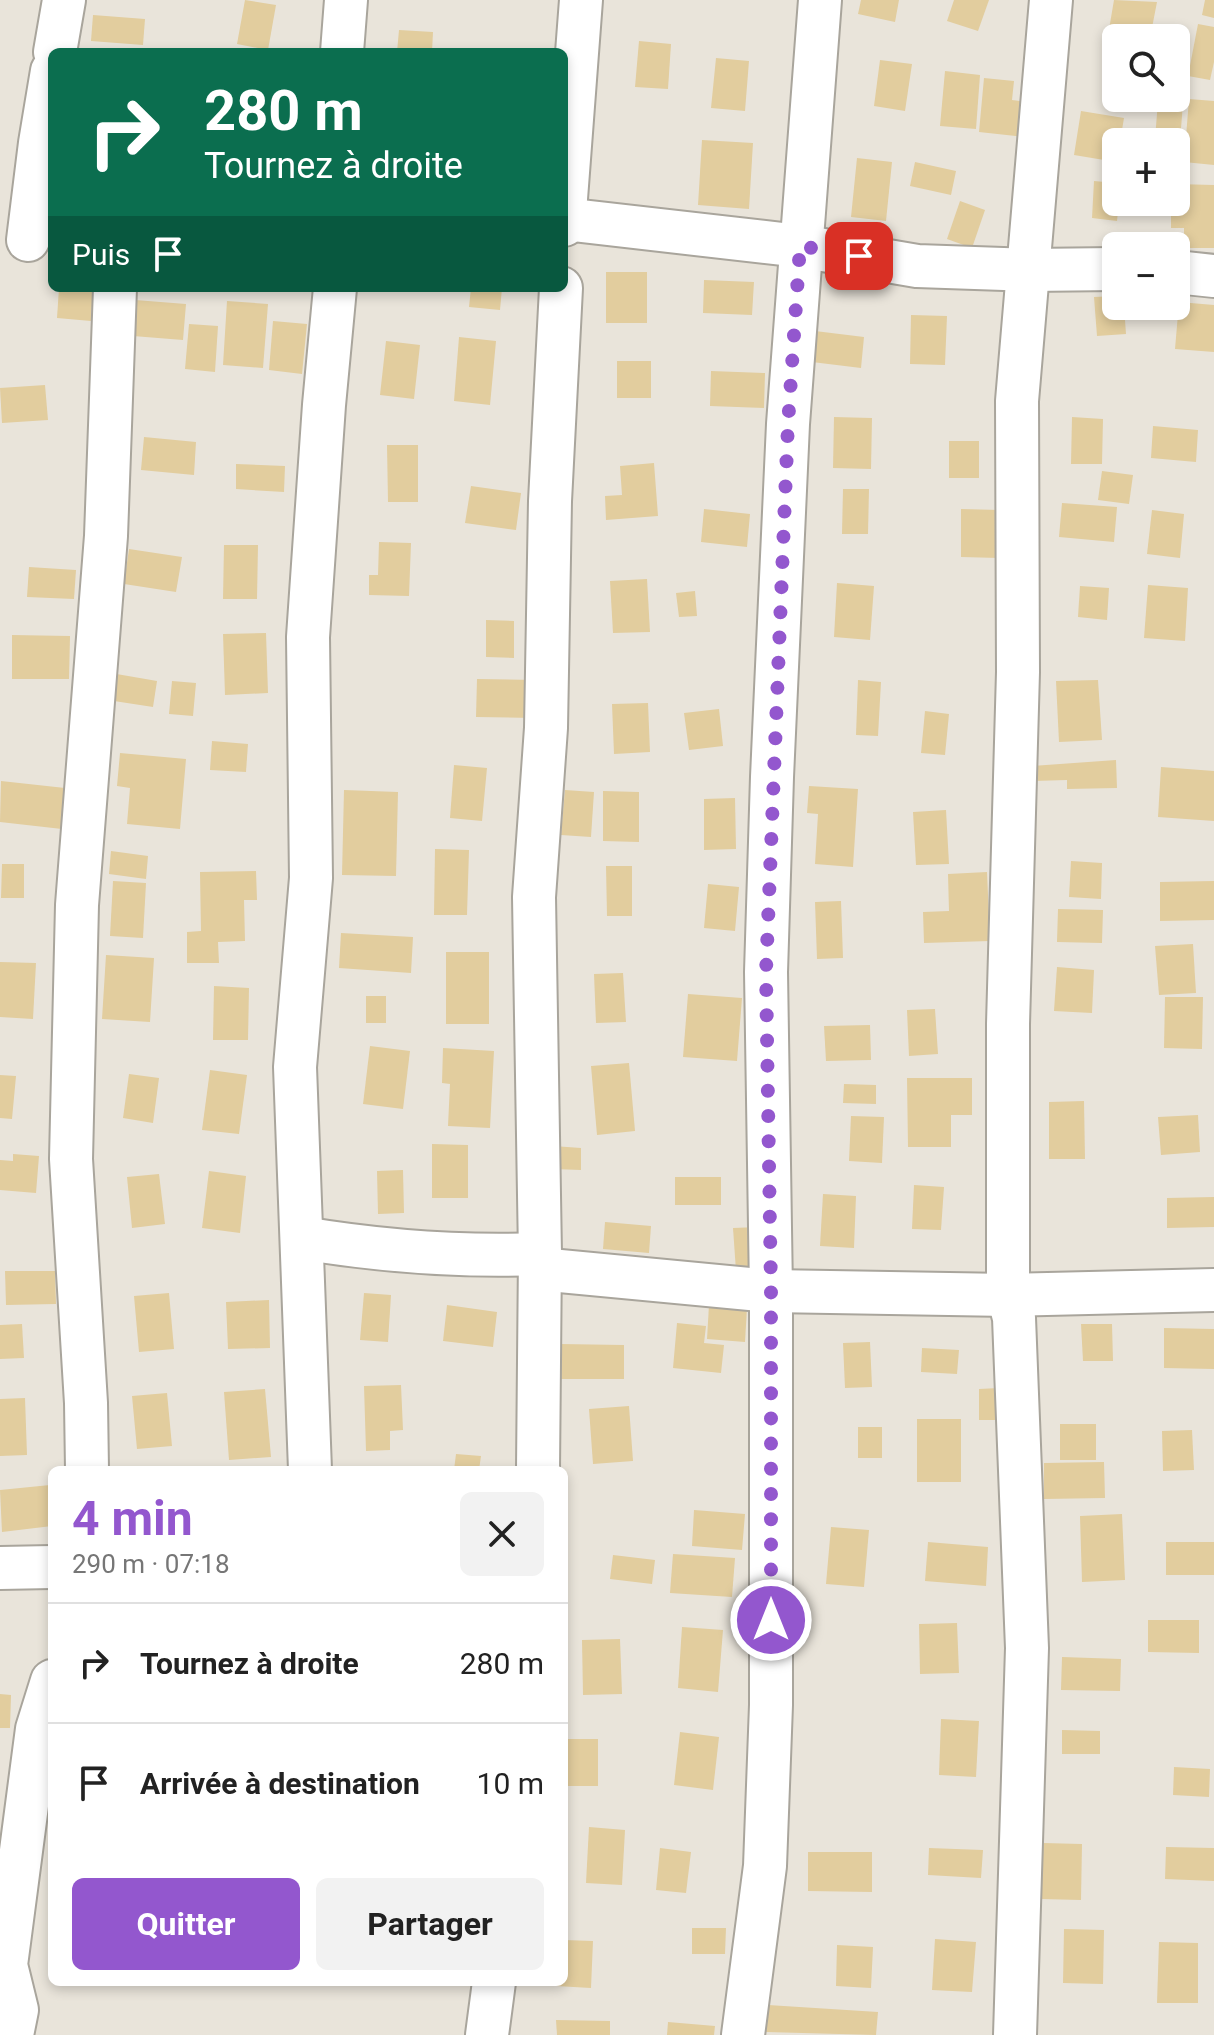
<!DOCTYPE html>
<html lang="fr">
<meta charset="utf-8">
<style>
body{margin:0;font-family:Roboto,sans-serif;background:#f2f2f2;color:#222;height:100vh;display:flex;flex-direction:column;font-size:30px;white-space:nowrap}
*{box-sizing:border-box;margin:0}
p{font-size:26px;color:#767676}
.icon{flex:none;width:44px;height:44px;fill:none;stroke:currentColor;stroke-width:2;stroke-linecap:round;stroke-linejoin:round}
.map{position:relative;flex:1;overflow:hidden}
.sheet{position:absolute;left:48px;top:1466px;width:520px;height:520px;display:flex;flex-direction:column;background:#fff;border-radius:12px;box-shadow:0 4px 12px #0003}
.sheet>*{flex:none}
.banner{position:absolute;left:48px;top:48px;width:520px;height:244px;border-radius:12px;box-shadow:0 4px 12px #0003;background:#0b6e4f;color:#fff;overflow:hidden}
.controls{position:absolute;left:1102px;top:24px;display:grid;gap:16px}
.controls a{display:grid;place-items:center;width:88px;height:88px;border-radius:12px;background:#fff;box-shadow:0 4px 12px #0003;font-size:40px}
.pin{position:absolute;display:grid;place-items:center;width:68px;height:68px;color:#fff;margin:-34px;border-radius:16px;box-shadow:0 4px 12px #0006}
.me{position:absolute;width:88px;margin:-44px;rotate:0deg;stroke-linejoin:round;filter:drop-shadow(0 0 6px #0008)}
.turn{display:flex;align-items:center;gap:28px;height:168px;padding:0 24px;font-size:36px}
.turn .icon{width:104px;height:104px;stroke-width:2.5}
.turn b{display:block;font-size:56px;line-height:68px}
.then{display:flex;align-items:center;height:76px;padding:0 24px;background:#0003;gap:16px;font-size:30px}
.round{display:grid;place-items:center;flex:none;width:84px;height:84px;border-radius:12px;background:#f2f2f2}
.headline{display:flex;align-items:center;justify-content:space-between;height:136px;padding:0 24px}
h1{font-size:48px;font-weight:700;line-height:60px;color:#9357ce}
.primary-button{display:flex;gap:16px;margin-top:auto;padding:16px 24px}
.primary-button a{flex:1;height:92px;border-radius:12px;background:#9357ce;color:#fff;font-size:32px;font-weight:700;line-height:92px;text-align:center}
.primary-button a+a{background:#f2f2f2;color:#222}
ul{padding:0;list-style:none}
li{display:flex;align-items:center;gap:24px;height:120px;padding:0 24px;border-top:2px solid #e0e0e0}
li div{flex:1}
li b{display:block;font-size:30px}
li em{font-style:normal}
.map>svg:first-child{display:block}
.building{fill:#e2cd9e}
.lines{fill:none;stroke-linecap:round;stroke-linejoin:round}
.minor-casing{stroke:#a9a59c;stroke-width:46}
.minor{stroke:#fff;stroke-width:42}
.route{stroke:#9357ce;stroke-width:14;stroke-dasharray:0 25.2}
</style>
<div class="map">
<svg width="1214" height="2035" viewBox="0 0 1214 2035">
<rect width="100%" height="100%" fill="#e9e4da"/>
<g class="building">
<path d="M245,0L276,5L268,50L237,44Z"/>
<path d="M861,0H899L895,22L858,14Z"/>
<path d="M954,0H989L978,31L947,21Z"/>
<path d="M1114,0L1157,2L1150,38H1116V55L1105,53Z"/>
<path d="M1205,0H1214V18L1202,15Z"/>
<path d="M93,15L145,19L143,45L91,41Z"/>
<path d="M1198,24L1214,27V62L1210,80L1188,76Z"/>
<path d="M399,30L433,32L432,52H397Z"/>
<path d="M639,41L671,44L668,89L635,87Z"/>
<path d="M716,58L749,61L745,111L711,108Z"/>
<path d="M880,60L912,64L905,111L874,106Z"/>
<path d="M945,71L980,75L976,129L940,126Z"/>
<path d="M984,78L1014,81L1012,100L1027,102L1024,137L979,132Z"/>
<path d="M1189,99L1214,101V165L1184,162Z"/>
<path d="M1158,101L1183,103L1180,141L1155,139Z"/>
<path d="M1081,111L1124,118L1120,142H1116V162L1074,155Z"/>
<path d="M702,140L753,143L749,209L698,205Z"/>
<path d="M857,158L892,162L886,221L851,217Z"/>
<path d="M915,162L956,171L951,195L910,186Z"/>
<path d="M1094,181L1116,183V202H1119L1117,221L1092,218Z"/>
<path d="M1176,184L1214,185V248H1184V228H1171V202H1176Z"/>
<path d="M960,201L985,210L972,248L947,239Z"/>
<rect x="606" y="272" width="41" height="51"/>
<path d="M704,280L754,282L752,315L703,313Z"/>
<path d="M59,288H93L91,321L57,318Z"/>
<path d="M471,288H502L500,310L469,307Z"/>
<path d="M1116,296V306H1124L1126,334L1097,336L1094,297Z"/>
<path d="M135,300L186,304L183,340L133,336Z"/>
<path d="M227,301L268,304L263,368L223,365Z"/>
<path d="M1179,302L1214,305V352L1175,349Z"/>
<path d="M911,315L947,316L945,365L910,364Z"/>
<path d="M273,321L307,324L302,374L269,370Z"/>
<path d="M189,324L218,326L215,372L185,369Z"/>
<path d="M815,331L864,337L861,368L812,362Z"/>
<path d="M459,337L496,341L490,405L454,401Z"/>
<path d="M386,341L420,345L414,399L380,395Z"/>
<rect x="617" y="361" width="34" height="37"/>
<path d="M711,371L765,373L764,408L710,406Z"/>
<path d="M45,385L48,420L2,423L0,388Z"/>
<path d="M834,417L872,418L871,469L833,468Z"/>
<path d="M1072,417L1103,419L1102,464H1071Z"/>
<path d="M1153,426L1198,430L1196,462L1151,458Z"/>
<path d="M144,437L196,442L194,475L141,470Z"/>
<rect x="949" y="441" width="30" height="37"/>
<path d="M387,445H418V502H388Z"/>
<path d="M654,463L658,516L606,520L605,496L622,495L620,466Z"/>
<path d="M236,464L285,466L284,492L236,489Z"/>
<path d="M1102,471L1133,475L1129,504L1098,500Z"/>
<path d="M471,486L521,493L516,530L465,523Z"/>
<path d="M843,489H869L868,534H842Z"/>
<path d="M1062,503L1117,507L1114,542L1059,537Z"/>
<path d="M704,509L750,514L747,547L701,542Z"/>
<path d="M961,509L1000,510L999,558L961,557Z"/>
<path d="M1152,510L1184,514L1180,558L1147,554Z"/>
<path d="M379,542L411,543L409,596L369,595V575H378Z"/>
<path d="M224,545H258L257,599H223Z"/>
<path d="M129,549L182,557L176,592L124,584Z"/>
<path d="M29,567L76,570L74,599L27,597Z"/>
<path d="M647,579L650,632L613,633L610,581Z"/>
<path d="M837,583L874,586L870,640L834,637Z"/>
<path d="M1148,585L1188,588L1185,641L1144,638Z"/>
<path d="M1080,586L1109,588L1107,620L1078,617Z"/>
<path d="M695,591L697,616L679,617L676,593Z"/>
<path d="M486,620L514,621V658L486,657Z"/>
<path d="M266,633L268,693L225,695L223,634Z"/>
<path d="M12,635L70,636L69,679H12Z"/>
<path d="M105,672L157,681L153,707L101,699Z"/>
<path d="M477,679L535,680L534,718L476,717Z"/>
<path d="M858,680L881,682L878,736L856,735Z"/>
<path d="M1098,680L1102,740L1059,742L1056,681Z"/>
<path d="M172,681L196,683L193,716L169,714Z"/>
<path d="M648,703L650,752L614,754L612,704Z"/>
<path d="M719,709L723,746L689,750L684,713Z"/>
<path d="M925,711L949,714L945,755L921,753Z"/>
<path d="M212,741L248,744L246,772L210,770Z"/>
<path d="M120,753L186,759L180,829L127,824L130,788L117,786Z"/>
<path d="M1116,760L1117,788L1067,789V780L1033,781L1032,766Z"/>
<path d="M454,765L487,768L482,821L450,818Z"/>
<path d="M1161,767L1214,771V821L1158,817Z"/>
<path d="M1,781L65,788L62,829L0,822Z"/>
<path d="M809,786L858,789L853,867L815,864L818,814L807,813Z"/>
<path d="M344,790L398,792L396,876L342,875Z"/>
<path d="M565,790L594,792L591,837L561,835Z"/>
<path d="M603,791L639,792V842L603,841Z"/>
<path d="M735,798L736,849L704,850V799Z"/>
<path d="M946,810L949,864L916,865L913,812Z"/>
<path d="M435,849L469,850L467,915H434Z"/>
<path d="M111,851L148,856L146,879L109,874Z"/>
<path d="M1071,861L1102,863L1101,899L1069,897Z"/>
<path d="M2,864H24V898H1Z"/>
<path d="M606,866H632V916H607Z"/>
<path d="M256,871L257,900H244L245,941L218,942L219,963H187V932L201,931L200,872Z"/>
<path d="M987,872L990,941L924,943L923,912L949,911L948,874Z"/>
<path d="M113,881L146,883L143,938L110,936Z"/>
<path d="M1214,881V920L1160,921V882Z"/>
<path d="M708,884L739,887L735,931L704,928Z"/>
<path d="M841,901L843,958L817,959L815,902Z"/>
<path d="M1058,909L1103,910L1102,943L1057,942Z"/>
<path d="M341,933L413,937L411,973L339,968Z"/>
<path d="M1193,944L1196,993L1159,995L1155,946Z"/>
<rect x="446" y="952" width="43" height="72"/>
<path d="M106,955L154,958L150,1022L102,1019Z"/>
<path d="M0,962L36,963L33,1019L0,1017Z"/>
<path d="M1057,967L1094,970L1092,1013L1054,1011Z"/>
<path d="M623,973L626,1022L596,1023L594,974Z"/>
<path d="M214,986L249,988L248,1040H213Z"/>
<path d="M688,994L742,998L737,1061L683,1057Z"/>
<rect x="366" y="996" width="20" height="27"/>
<path d="M1165,997H1203L1202,1049L1164,1048Z"/>
<path d="M935,1009L938,1054L909,1056L907,1010Z"/>
<path d="M870,1025L871,1060L826,1061L824,1026Z"/>
<path d="M370,1046L410,1051L403,1109L363,1104Z"/>
<path d="M443,1048L494,1051L490,1128L448,1126L450,1084L442,1083Z"/>
<path d="M629,1063L635,1131L597,1135L591,1066Z"/>
<path d="M210,1070L247,1075L239,1134L202,1130Z"/>
<path d="M129,1074L159,1078L153,1123L123,1118Z"/>
<path d="M0,1075L16,1076L12,1119L0,1118Z"/>
<path d="M907,1078H972V1115H951V1147H908Z"/>
<path d="M844,1084L876,1085V1104L843,1103Z"/>
<path d="M1084,1101L1085,1159H1049V1102Z"/>
<path d="M1198,1115L1200,1152L1161,1155L1158,1117Z"/>
<path d="M851,1116L884,1117L882,1163L849,1161Z"/>
<path d="M432,1144L468,1145V1198H432Z"/>
<path d="M553,1146L581,1148V1170L553,1169Z"/>
<path d="M13,1154L39,1156L36,1193L0,1190V1160L13,1161Z"/>
<path d="M403,1170L404,1213L378,1214L377,1171Z"/>
<path d="M209,1171L246,1176L240,1233L202,1228Z"/>
<path d="M159,1174L165,1224L132,1228L127,1177Z"/>
<rect x="675" y="1177" width="46" height="28"/>
<path d="M914,1185L944,1187L941,1230L912,1229Z"/>
<path d="M823,1194L856,1196L854,1248L820,1246Z"/>
<path d="M1214,1197V1227L1167,1228V1198Z"/>
<path d="M605,1222L651,1226L649,1253L603,1249Z"/>
<path d="M758,1227L761,1270L736,1271L733,1228Z"/>
<path d="M5,1271H55L56,1304L6,1305Z"/>
<path d="M169,1293L174,1349L139,1352L134,1296Z"/>
<path d="M364,1293L391,1295L388,1342L360,1340Z"/>
<path d="M269,1300L270,1348L228,1349L226,1302Z"/>
<path d="M447,1305L497,1312L493,1347L443,1341Z"/>
<path d="M709,1305L747,1308L745,1342L707,1339Z"/>
<path d="M677,1323L706,1326L704,1343L724,1345L721,1373L673,1368Z"/>
<path d="M22,1324L24,1358L0,1359V1325Z"/>
<path d="M1081,1324H1112L1113,1361H1083Z"/>
<path d="M1164,1328L1214,1329V1369L1164,1368Z"/>
<path d="M870,1342L872,1387L845,1388L843,1343Z"/>
<path d="M560,1344L624,1345V1379H560Z"/>
<path d="M922,1348L959,1350L957,1374L921,1372Z"/>
<path d="M401,1385L403,1430L390,1431V1450L366,1451L364,1386Z"/>
<path d="M999,1388L1000,1420H979V1389Z"/>
<path d="M265,1389L271,1457L229,1460L224,1392Z"/>
<path d="M167,1393L172,1446L137,1449L132,1396Z"/>
<path d="M25,1398L27,1455L0,1456V1399Z"/>
<path d="M629,1406L633,1461L593,1464L589,1409Z"/>
<rect x="917" y="1419" width="44" height="63"/>
<rect x="1060" y="1424" width="36" height="36"/>
<rect x="858" y="1427" width="24" height="31"/>
<path d="M1192,1430L1194,1470L1163,1471L1162,1431Z"/>
<path d="M456,1454L481,1456L479,1470H454Z"/>
<path d="M1104,1462L1105,1498L1044,1499V1463Z"/>
<path d="M50,1485L52,1526L2,1532L0,1490Z"/>
<path d="M694,1510L745,1514L742,1550L692,1546Z"/>
<path d="M1122,1514L1125,1580L1082,1582L1080,1516Z"/>
<path d="M831,1527L869,1530L864,1587L826,1584Z"/>
<path d="M928,1542L988,1547L986,1586L925,1581Z"/>
<rect x="1166" y="1542" width="48" height="33"/>
<path d="M673,1554L735,1558L732,1597L670,1593Z"/>
<path d="M613,1555L655,1560L652,1584L610,1579Z"/>
<path d="M1148,1620H1199V1653L1148,1652Z"/>
<path d="M957,1623L959,1673L920,1674L919,1624Z"/>
<path d="M682,1627L723,1630L718,1692L678,1688Z"/>
<path d="M620,1639L622,1694L583,1695L582,1640Z"/>
<path d="M1062,1657L1121,1659L1120,1691L1061,1690Z"/>
<path d="M0,1694L11,1695L10,1728H0Z"/>
<path d="M941,1719L979,1721L976,1777L939,1775Z"/>
<path d="M1062,1730L1100,1731V1754H1062Z"/>
<path d="M680,1732L719,1737L713,1790L674,1785Z"/>
<rect x="564" y="1739" width="34" height="47"/>
<path d="M1174,1767L1210,1769L1209,1797L1173,1795Z"/>
<path d="M589,1827L625,1830L622,1885L586,1883Z"/>
<path d="M1043,1843L1082,1844L1081,1900L1041,1899Z"/>
<path d="M1166,1847L1214,1848V1881L1165,1879Z"/>
<path d="M660,1848L691,1852L686,1893L656,1890Z"/>
<path d="M929,1848L983,1850L981,1878L928,1875Z"/>
<path d="M808,1852H872V1892L808,1891Z"/>
<path d="M692,1928H726L725,1954H692Z"/>
<path d="M1064,1929L1104,1930L1103,1984L1063,1983Z"/>
<path d="M935,1939L976,1942L972,1992L932,1990Z"/>
<path d="M564,1940L593,1941L591,1988L556,1986V1982H564Z"/>
<path d="M1159,1942L1198,1943V2003H1157Z"/>
<path d="M837,1945L873,1947L871,1988L836,1986Z"/>
<path d="M768,2005L878,2012L876,2035L766,2032Z"/>
<path d="M556,2020L610,2021V2035H557Z"/>
<path d="M668,2022L715,2026L714,2035H667Z"/>
</g>
<g class="lines">
<g class="minor-casing">
<g id="minor">
<path d="M55,52L64,0"/>
<path d="M342,52L346,0"/>
<path d="M564,219L800,246L917,266L1029,270L1116,269"/>
<path d="M564,225L581,0"/>
<path d="M28,240L40,143L52,71"/>
<path d="M1176,272L1214,276"/>
<path d="M302,1238C380,1251 461,1257 540,1254"/>
<path d="M539,1269L771,1291L1008,1295L1214,1290"/>
<path d="M87,1470L86,1403L71,1159L77,905L106,536L115,288"/>
<path d="M310,1470L295,1067L311,878L308,637L324,405L335,288"/>
<path d="M538,1470L540,1254L534,897L546,728L550,501L561,288"/>
<path d="M0,1568L52,1567"/>
<path d="M12,2035L17,2010L6,1965L37,1729L52,1681"/>
<path d="M487,2035L494,1982"/>
<path d="M743,2035L765,1866L771,1705V1291L766,972L772,777L788,424L820,0"/>
<path d="M1015,2035L1027,1648L1014,1318L1008,1295V1024L1018,672L1017,401L1051,0"/>
</g>
</g>
<use href="#minor" class="minor"/>
</g>
<g class="lines">
<path class="route" d="M771,1620V1291L766,972L788,424L800,246L859,256"/>
</g>
</svg>
<div class="controls">
<a><svg class="icon" aria-label="search" viewBox="0 0 24 24"><circle cx="10" cy="10" r="6"/><path d="M15 15l6 6"/></svg></a>
<a>+</a>
<a>−</a>
</div>
<div class="pin" style="left:859px;top:256px;background:#d93025"><svg class="icon" aria-label="arrive" viewBox="0 0 24 24"><path d="M6 21V4h12l-3 4 3 4H6"/></svg></div>
<svg class="me" style="left:771px;top:1620px" viewBox="-20 -20 40 40"><circle r="17" fill="#9357ce" stroke="#fff" stroke-width="3"/><path d="M0-11L8 9 0 5-8 9z" fill="#fff"/></svg>
<div class="banner">
<div class="turn"><svg class="icon" aria-label="right" viewBox="0 0 24 24"><path d="M7 20v-9h11M14 6l5 5-5 5"/></svg><div><b>280 m</b>Tournez à droite</div></div>
<div class="then">Puis<svg class="icon" aria-label="arrive" viewBox="0 0 24 24"><path d="M6 21V4h12l-3 4 3 4H6"/></svg></div>
</div>
<section class="sheet">
<div class="headline"><div><h1>4 min</h1><p>290 m · 07:18</p></div><a class="round"><svg class="icon" aria-label="close" viewBox="0 0 24 24"><path d="M6 6l12 12M18 6L6 18"/></svg></a></div>
<ul>
<li><svg class="icon" aria-label="right" viewBox="0 0 24 24"><path d="M7 20v-9h11M14 6l5 5-5 5"/></svg><div><b>Tournez à droite</b></div><em>280 m</em></li>
<li><svg class="icon" aria-label="arrive" viewBox="0 0 24 24"><path d="M6 21V4h12l-3 4 3 4H6"/></svg><div><b>Arrivée à destination</b></div><em>10 m</em></li>
</ul>
<div class="primary-button"><a>Quitter</a><a>Partager</a></div>
</section>
</div>
